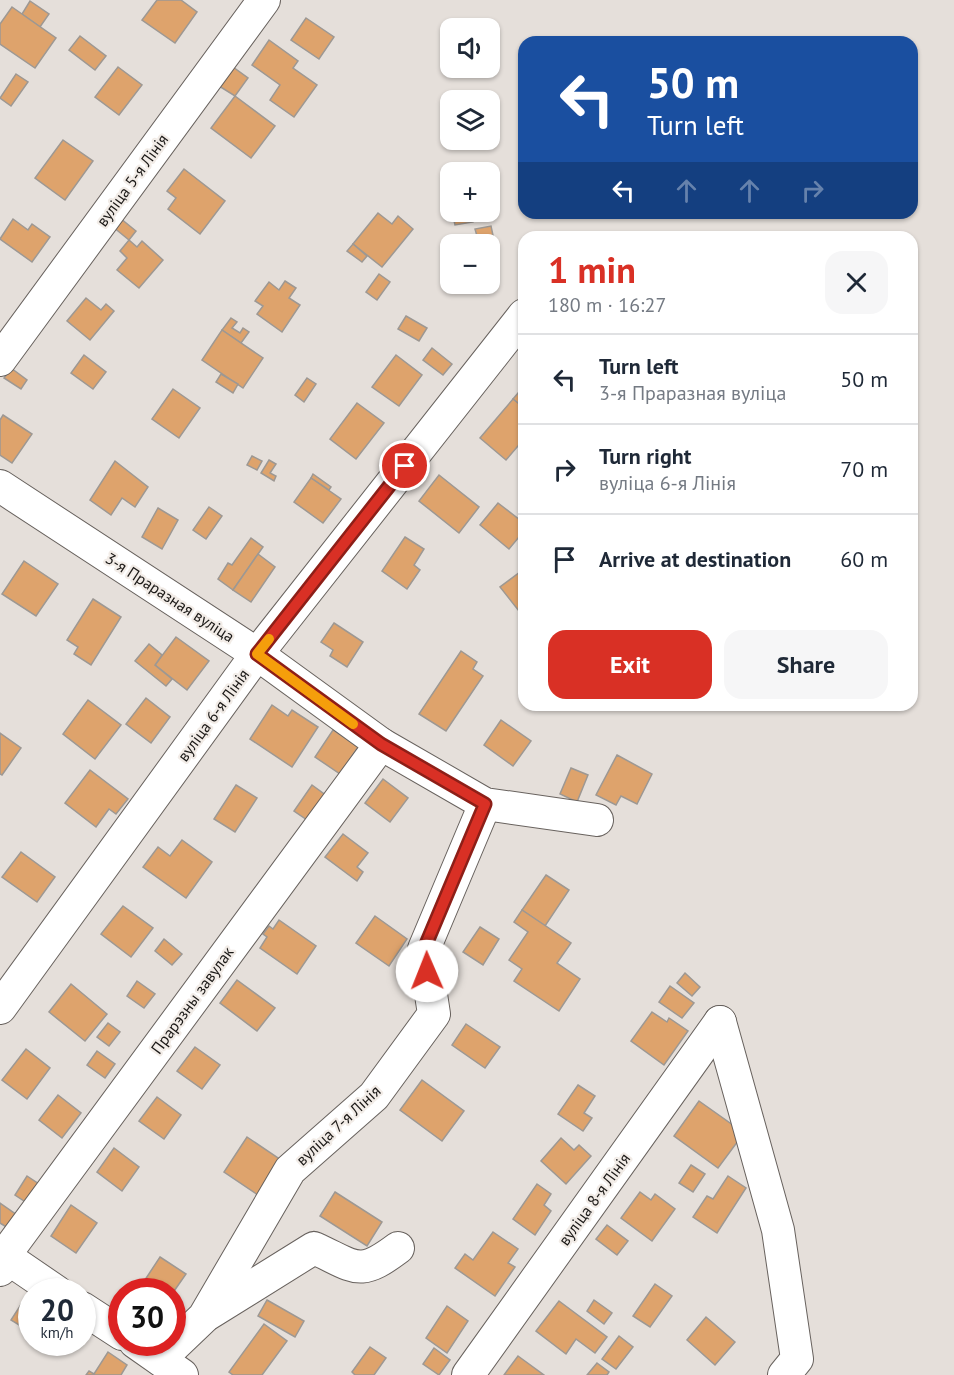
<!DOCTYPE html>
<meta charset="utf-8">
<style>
body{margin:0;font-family:"PT Sans",sans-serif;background:#f6f6f7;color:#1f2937;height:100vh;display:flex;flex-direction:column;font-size:22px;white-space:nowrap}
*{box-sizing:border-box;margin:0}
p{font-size:20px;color:#747a83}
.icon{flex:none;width:33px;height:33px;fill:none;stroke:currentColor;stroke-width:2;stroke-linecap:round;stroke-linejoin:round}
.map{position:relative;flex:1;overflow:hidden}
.panel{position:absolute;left:518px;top:231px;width:400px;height:480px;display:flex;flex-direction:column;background:#fff;border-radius:18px;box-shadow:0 2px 4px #0004}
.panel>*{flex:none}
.hud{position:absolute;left:518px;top:36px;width:400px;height:183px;border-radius:18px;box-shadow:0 2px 4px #0004;background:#1a4fa0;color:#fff;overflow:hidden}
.fabs{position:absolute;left:440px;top:18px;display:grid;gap:12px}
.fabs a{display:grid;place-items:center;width:60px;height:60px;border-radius:12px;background:#fff;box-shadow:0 2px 4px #0004;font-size:30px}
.speed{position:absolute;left:18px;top:1278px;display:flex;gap:12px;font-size:30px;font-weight:700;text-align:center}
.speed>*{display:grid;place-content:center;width:78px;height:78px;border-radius:50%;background:#fff;box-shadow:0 2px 4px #0004;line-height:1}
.speed small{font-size:15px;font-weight:400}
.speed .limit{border:9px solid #d22;background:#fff;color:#111}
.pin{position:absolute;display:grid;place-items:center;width:51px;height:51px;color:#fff;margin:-26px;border:3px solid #fff;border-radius:50%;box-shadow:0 2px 6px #0007}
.me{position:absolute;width:66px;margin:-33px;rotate:359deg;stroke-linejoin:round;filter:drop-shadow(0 0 4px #0008)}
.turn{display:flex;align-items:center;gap:21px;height:126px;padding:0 30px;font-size:27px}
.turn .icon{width:78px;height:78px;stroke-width:2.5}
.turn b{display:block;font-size:42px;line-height:51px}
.lanes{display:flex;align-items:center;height:57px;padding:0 30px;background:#0003;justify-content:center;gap:30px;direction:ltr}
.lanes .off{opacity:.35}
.round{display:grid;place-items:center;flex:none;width:63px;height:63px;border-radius:18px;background:#f6f6f7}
.overview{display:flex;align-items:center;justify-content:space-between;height:102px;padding:0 30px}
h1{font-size:36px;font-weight:700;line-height:45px;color:#d93025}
.cta{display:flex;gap:12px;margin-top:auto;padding:12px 30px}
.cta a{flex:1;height:69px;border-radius:18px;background:#d93025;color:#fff;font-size:24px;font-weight:700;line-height:69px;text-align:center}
.cta a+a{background:#f6f6f7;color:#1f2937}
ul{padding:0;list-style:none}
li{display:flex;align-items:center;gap:18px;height:90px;padding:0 30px;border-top:2px solid #e0e1e3}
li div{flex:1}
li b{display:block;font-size:22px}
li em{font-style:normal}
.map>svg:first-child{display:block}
.building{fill:#dea36c;stroke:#9d9893;stroke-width:1.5}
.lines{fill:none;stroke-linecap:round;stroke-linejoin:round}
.minor-casing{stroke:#68625e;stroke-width:34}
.minor{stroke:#fff;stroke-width:32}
.route-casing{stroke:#8d1f18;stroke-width:15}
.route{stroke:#d93025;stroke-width:10}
.slow{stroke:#f59e0b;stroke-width:10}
.labels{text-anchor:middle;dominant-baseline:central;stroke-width:4.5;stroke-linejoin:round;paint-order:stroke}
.street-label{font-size:16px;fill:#1b1917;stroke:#f2ece7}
</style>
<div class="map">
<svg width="954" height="1375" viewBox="0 0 954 1375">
<rect width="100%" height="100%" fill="#e5dfda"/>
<g class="building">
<path d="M157,0H181L197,12L175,43L142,20Z"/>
<path d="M30,1L49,14L40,27L22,14Z"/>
<path d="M12,7L56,38L35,68L0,44V24Z"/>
<path d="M306,18L334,37L319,59L291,40Z"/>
<path d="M80,36L106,56L95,70L69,50Z"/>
<path d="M269,40L298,61L293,68L317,85L294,117L270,100L280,85L252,65Z"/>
<path d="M118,67L142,85L119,115L95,97Z"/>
<path d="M233,67L248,78L235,96L219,86Z"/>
<path d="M16,74L28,82L11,106L0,98Z"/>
<path d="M235,96L275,126L251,158L211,128Z"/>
<path d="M63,140L93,161L65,200L35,178Z"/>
<path d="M184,169L225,201L200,234L168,209L176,198L167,191Z"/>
<path d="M452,212H471L473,222L455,225Z"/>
<path d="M378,213L392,224L398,216L413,229L382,267L353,244Z"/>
<path d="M120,218L136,231L129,240L113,227Z"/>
<path d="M13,219L28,230L32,224L50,237L32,262L0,239Z"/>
<path d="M491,226L498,259L491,261L495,279L489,280V244H457L456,241L477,236L475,229Z"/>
<path d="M129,240L137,247L142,241L163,260L139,288L117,270L127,258L120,251Z"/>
<path d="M353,244L367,256L362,262L347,251Z"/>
<path d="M379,274L390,282L377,300L366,292Z"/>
<path d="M285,281L296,288L289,298L300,305L282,332L257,314L263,306L255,301L269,282L279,290Z"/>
<path d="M86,298L101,310L106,304L114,311L90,340L67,321Z"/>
<path d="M406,316L427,328L419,341L398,329Z"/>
<path d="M231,318L237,322L232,328L240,333L243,328L249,332L241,343L222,330Z"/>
<path d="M222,330L263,358L243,388L202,360Z"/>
<path d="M432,348L452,364L443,375L423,360Z"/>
<path d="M84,355L106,372L93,389L71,373Z"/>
<path d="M396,355L422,375L399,406L372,387Z"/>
<path d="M11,368L27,380L21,389L4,378Z"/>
<path d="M221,374L238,384L233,393L216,382Z"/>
<path d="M307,378L316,384L304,402L295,395Z"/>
<path d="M524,386V408L513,399Z"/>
<path d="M173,389L200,408L179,438L152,419Z"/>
<path d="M513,399L524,408V439L506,460L480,438Z"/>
<path d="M357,403L384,423L356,459L330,439Z"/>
<path d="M3,415L32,434L12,463L0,455V420Z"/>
<path d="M252,456L262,461L257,470L247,465Z"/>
<path d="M269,460L276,464L270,473L276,476L274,481L261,473Z"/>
<path d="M115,461L148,487L135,507L122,498L111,515L90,500Z"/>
<path d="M313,474L331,487L329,490L311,478Z"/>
<path d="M439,475L479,507L459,533L419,501Z"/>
<path d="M311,478L341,499L323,523L294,502Z"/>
<path d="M498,503L524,523V531L509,549L480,525Z"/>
<path d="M209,507L222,516L206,539L193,530Z"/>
<path d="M158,508L178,520L162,549L142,537Z"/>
<path d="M405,537L424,549L414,565L420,570L407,589L382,571Z"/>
<path d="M251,538L263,547L233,590L218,579L228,563L232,565Z"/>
<path d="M258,554L275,567L251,602L233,590Z"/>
<path d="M24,561L58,584L36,616L2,594Z"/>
<path d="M524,569V608L519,611L500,587Z"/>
<path d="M93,599L121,617L91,665L74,654L78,647L67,640Z"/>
<path d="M334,623L363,642L347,667L330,656L333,650L321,642Z"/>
<path d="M176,637L209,661L187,690L155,665Z"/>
<path d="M149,644L162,655L155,665L172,679L166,686L135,661Z"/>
<path d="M461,651L477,662L473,669L483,676L446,731L419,714Z"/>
<path d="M146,698L170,717L151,743L126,724Z"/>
<path d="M88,700L121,725L95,759L63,734Z"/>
<path d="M272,705L288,716L292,710L318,727L292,767L250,739Z"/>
<path d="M501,720L531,741L513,766L484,745Z"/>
<path d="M333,730L358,747L340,774L315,757Z"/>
<path d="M0,733L21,748L2,775L0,774Z"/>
<path d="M617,755L652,774L637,804L621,796L616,805L596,795Z"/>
<path d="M571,768L588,775L577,802L560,794Z"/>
<path d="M90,770L128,799L116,814L109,809L96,827L65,803Z"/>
<path d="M383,779L408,798L390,822L365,803Z"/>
<path d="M236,785L257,798L235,832L214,819Z"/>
<path d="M312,785L331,799L313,824L294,811Z"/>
<path d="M343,834L368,853L357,867L363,872L357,881L325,857Z"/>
<path d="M182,840L212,862L186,898L143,867L158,847L170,856Z"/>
<path d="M21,852L55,877L37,902L2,877Z"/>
<path d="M546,875L569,890L545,926L522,910Z"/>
<path d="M123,906L153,928L131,957L101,934Z"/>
<path d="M522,910L571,943L557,963L580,979L559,1011L514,981L522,969L509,960L528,932L514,922Z"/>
<path d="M375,916L407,939L389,966L356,943Z"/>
<path d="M279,920L316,946L297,974L260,948L267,937L263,934L269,926L273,929Z"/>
<path d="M480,927L499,939L483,965L463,952Z"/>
<path d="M164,939L182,954L172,965L155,951Z"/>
<path d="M685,973L700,987L692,996L677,983Z"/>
<path d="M237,980L275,1008L257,1031L220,1003Z"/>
<path d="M137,981L155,994L144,1008L127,996Z"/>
<path d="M71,984L107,1014L85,1041L49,1012Z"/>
<path d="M670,986L694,1003L682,1018L659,1002Z"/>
<path d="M652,1012L667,1022L669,1018L688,1031L664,1065L631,1041Z"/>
<path d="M108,1023L120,1032L109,1046L97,1037Z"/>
<path d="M466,1024L500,1047L485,1068L452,1045Z"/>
<path d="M195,1047L220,1065L202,1089L177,1071Z"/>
<path d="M26,1049L50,1068L27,1099L2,1080Z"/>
<path d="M97,1051L115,1064L105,1078L87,1065Z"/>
<path d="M422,1080L464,1111L442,1141L400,1110Z"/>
<path d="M578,1085L595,1096L584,1113L592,1118L583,1131L558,1114Z"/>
<path d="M58,1095L81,1113L62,1138L39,1120Z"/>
<path d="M157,1097L181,1115L164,1139L139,1121Z"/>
<path d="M699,1101L744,1133L718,1168L674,1136Z"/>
<path d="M247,1137L281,1160L258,1195L224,1172Z"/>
<path d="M561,1138L574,1150L579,1145L591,1156L566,1184L541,1161Z"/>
<path d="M114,1148L139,1167L122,1191L97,1172Z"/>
<path d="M691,1165L705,1174L693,1192L679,1183Z"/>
<path d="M27,1176L39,1184L27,1203L15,1195Z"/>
<path d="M728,1176L746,1188L717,1233L693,1217L707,1196L713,1199Z"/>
<path d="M537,1184L551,1194L544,1205L551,1211L535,1235L513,1219Z"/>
<path d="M335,1192L382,1222L367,1246L320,1216Z"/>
<path d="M640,1192L651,1200L655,1194L675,1209L652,1241L621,1218Z"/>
<path d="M0,1203L17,1215L8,1228L0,1223Z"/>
<path d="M71,1205L97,1223L76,1253L51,1236Z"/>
<path d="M607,1225L628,1241L617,1255L596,1239Z"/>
<path d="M493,1232L518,1249L508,1263L515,1267L495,1296L455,1268L465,1254L473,1260Z"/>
<path d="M160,1257L186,1274L172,1294V1292H137Z"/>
<path d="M655,1284L672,1296L650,1327L633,1316Z"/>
<path d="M31,1289L32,1292V1333L11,1320Z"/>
<path d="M267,1300L304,1321L295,1337L258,1316Z"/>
<path d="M594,1300L612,1313L604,1324L587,1311Z"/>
<path d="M559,1301L607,1337L595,1353L576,1339L566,1354L536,1331Z"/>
<path d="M447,1306L468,1321L447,1353L426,1338Z"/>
<path d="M706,1317L735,1342L715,1365L687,1340Z"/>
<path d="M264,1324L287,1341L262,1375H233L229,1372Z"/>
<path d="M619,1336L633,1347L616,1369L602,1359Z"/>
<path d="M370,1347L386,1358L374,1375H355L352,1372Z"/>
<path d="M434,1348L450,1360L439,1375L423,1364Z"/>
<path d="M108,1352L127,1365L121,1375H86L89,1371L94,1374Z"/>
<path d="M518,1356L544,1375H504Z"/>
<path d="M597,1363L609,1372L607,1375H587Z"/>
</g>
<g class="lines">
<g class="minor-casing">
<g id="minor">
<path d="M0,360L264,0"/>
<path d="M0,486L257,654L381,744L485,804L597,820"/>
<path d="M0,1008L257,654L524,315"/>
<path d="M720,1022L778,1230L797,1359L784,1375"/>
<path d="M0,1253L57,1292"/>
<path d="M0,1270L4,1256L381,744"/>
<path d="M82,1308L122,1334"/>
<path d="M208,1314L314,1248C356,1267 358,1278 398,1248"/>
<path d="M135,1342L182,1375"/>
<path d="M160,1359L204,1317L290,1170L374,1096L434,1014L424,949L485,804"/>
<path d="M468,1375L720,1022"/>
</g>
</g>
<use href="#minor" class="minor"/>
</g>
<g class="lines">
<g class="route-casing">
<path id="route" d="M405,466L257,654L381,744L485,804L424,949L427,971"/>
</g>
<use href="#route" class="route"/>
<path class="slow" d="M269,639L257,654L353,724"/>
</g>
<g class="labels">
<g class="street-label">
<text transform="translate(132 180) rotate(-54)">вуліца 5-я Лінія</text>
<text transform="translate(170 597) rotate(33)">3-я Праразная вуліца</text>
<text transform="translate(213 715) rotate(-54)">вуліца 6-я Лінія</text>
<text transform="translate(192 1000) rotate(-54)">Прарэзны завулак</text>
<text transform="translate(338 1125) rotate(-43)">вуліца 7-я Лінія</text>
<text transform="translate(594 1199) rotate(-54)">вуліца 8-я Лінія</text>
</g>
</g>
</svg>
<div class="fabs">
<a><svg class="icon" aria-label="sound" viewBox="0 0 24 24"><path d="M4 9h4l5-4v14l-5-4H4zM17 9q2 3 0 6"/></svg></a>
<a><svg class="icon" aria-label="layers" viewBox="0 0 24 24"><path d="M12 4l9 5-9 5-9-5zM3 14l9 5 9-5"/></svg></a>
<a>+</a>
<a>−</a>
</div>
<div class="speed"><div>20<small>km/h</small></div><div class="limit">30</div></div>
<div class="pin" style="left:405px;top:466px;background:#d93025"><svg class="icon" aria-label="arrive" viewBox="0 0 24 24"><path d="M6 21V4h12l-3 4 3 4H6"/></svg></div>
<svg class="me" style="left:427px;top:971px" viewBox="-20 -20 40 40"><circle r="19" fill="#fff"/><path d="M0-13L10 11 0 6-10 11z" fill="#d93025"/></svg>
<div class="hud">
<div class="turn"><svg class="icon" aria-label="left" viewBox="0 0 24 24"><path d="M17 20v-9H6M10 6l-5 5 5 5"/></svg><div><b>50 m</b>Turn left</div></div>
<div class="lanes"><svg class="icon" aria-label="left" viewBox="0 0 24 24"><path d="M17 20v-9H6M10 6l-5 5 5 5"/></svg><svg class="icon off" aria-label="ahead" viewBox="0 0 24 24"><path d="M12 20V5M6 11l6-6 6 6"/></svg><svg class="icon off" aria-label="ahead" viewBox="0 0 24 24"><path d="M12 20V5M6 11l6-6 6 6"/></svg><svg class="icon off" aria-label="right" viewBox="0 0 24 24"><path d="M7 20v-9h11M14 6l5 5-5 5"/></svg></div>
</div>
<section class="panel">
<div class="overview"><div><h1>1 min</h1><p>180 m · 16:27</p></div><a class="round"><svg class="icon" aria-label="close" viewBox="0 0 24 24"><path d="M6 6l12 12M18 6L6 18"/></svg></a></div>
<ul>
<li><svg class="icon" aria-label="left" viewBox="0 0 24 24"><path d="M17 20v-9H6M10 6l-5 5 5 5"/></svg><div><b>Turn left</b><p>3-я Праразная вуліца</p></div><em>50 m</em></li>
<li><svg class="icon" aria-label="right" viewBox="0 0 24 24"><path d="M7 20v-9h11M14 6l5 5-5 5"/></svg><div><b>Turn right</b><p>вуліца 6-я Лінія</p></div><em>70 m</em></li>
<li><svg class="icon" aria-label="arrive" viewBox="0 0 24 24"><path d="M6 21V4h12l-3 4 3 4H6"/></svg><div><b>Arrive at destination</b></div><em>60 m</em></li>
</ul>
<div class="cta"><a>Exit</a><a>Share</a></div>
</section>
</div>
